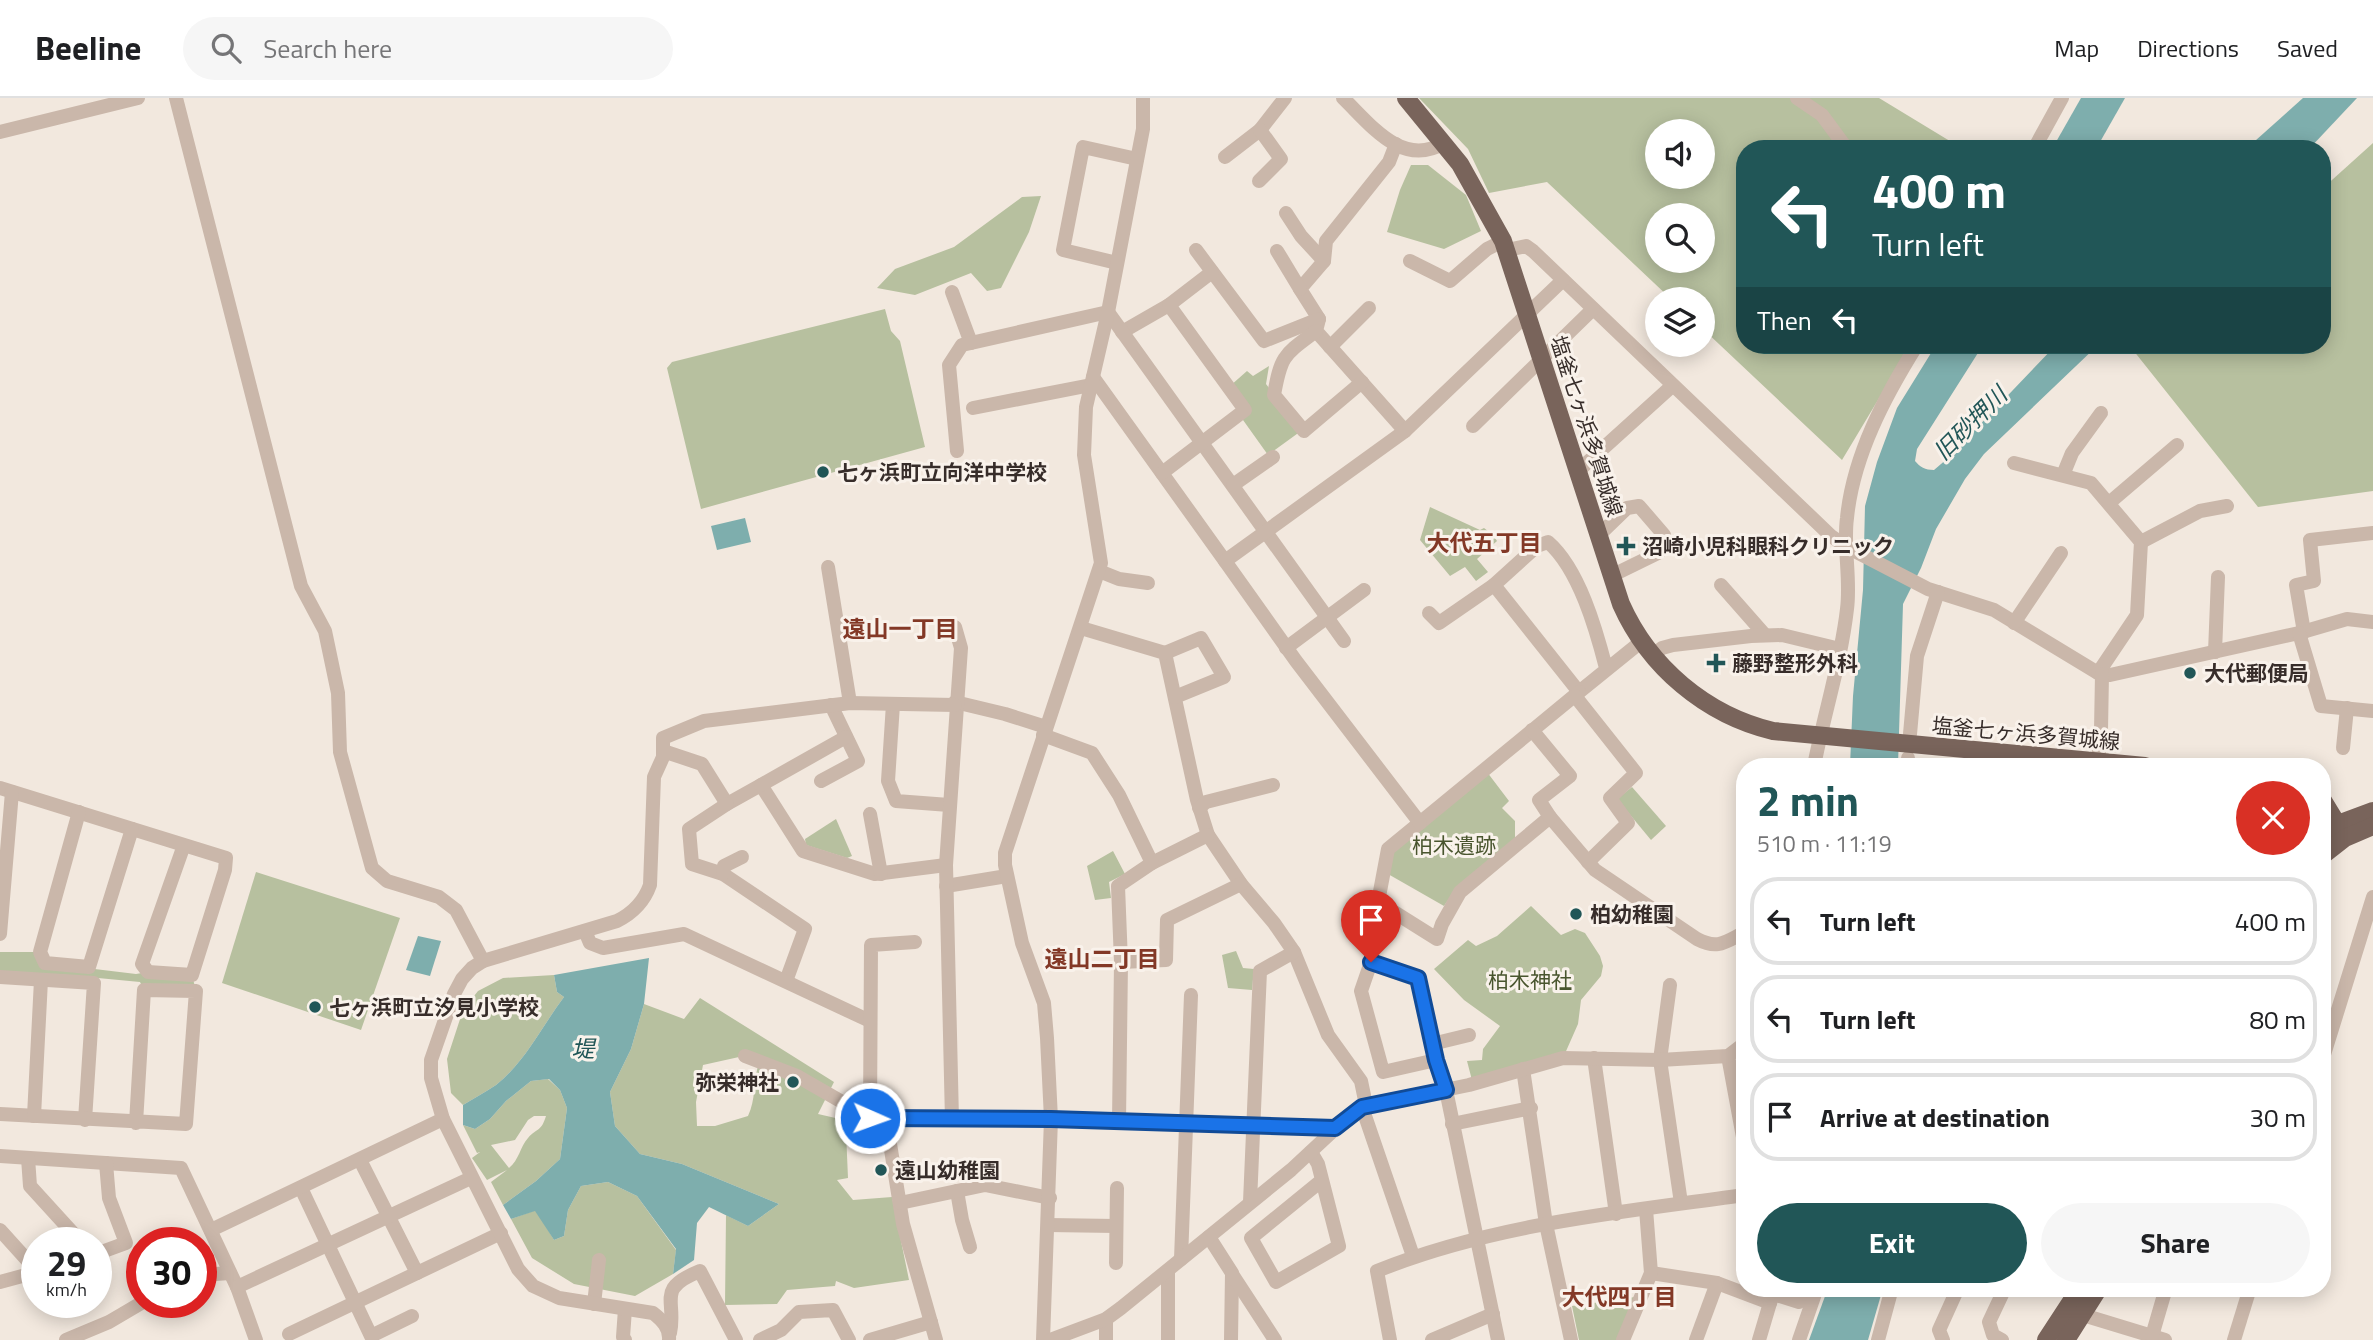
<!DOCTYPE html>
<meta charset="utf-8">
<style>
body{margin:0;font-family:"Titillium Web","Noto Sans JP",sans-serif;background:#f6f6f6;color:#202124;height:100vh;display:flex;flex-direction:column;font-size:26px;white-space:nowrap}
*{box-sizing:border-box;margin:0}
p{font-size:23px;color:#757577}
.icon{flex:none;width:38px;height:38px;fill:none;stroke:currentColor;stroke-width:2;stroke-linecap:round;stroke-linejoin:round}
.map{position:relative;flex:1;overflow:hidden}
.drawer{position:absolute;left:1736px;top:660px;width:595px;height:539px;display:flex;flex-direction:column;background:#fff;border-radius:28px;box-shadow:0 4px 18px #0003}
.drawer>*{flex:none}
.top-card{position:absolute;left:1736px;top:42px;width:595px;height:214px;border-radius:28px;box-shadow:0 4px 18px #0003;background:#215657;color:#fff;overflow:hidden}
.fabs{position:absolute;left:1645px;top:21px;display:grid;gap:14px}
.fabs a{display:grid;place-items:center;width:70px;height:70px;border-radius:50%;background:#fff;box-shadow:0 4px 18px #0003;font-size:35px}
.speed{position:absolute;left:21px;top:1129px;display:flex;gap:14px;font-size:35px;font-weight:700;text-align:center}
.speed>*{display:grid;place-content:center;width:91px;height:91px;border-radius:50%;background:#fff;box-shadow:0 4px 18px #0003;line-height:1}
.speed small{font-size:18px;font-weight:400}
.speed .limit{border:10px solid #d22;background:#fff;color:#111}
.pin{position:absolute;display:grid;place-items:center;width:60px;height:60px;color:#fff;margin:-72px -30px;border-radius:50% 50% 50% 0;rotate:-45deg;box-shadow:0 0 7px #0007}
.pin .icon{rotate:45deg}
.me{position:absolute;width:77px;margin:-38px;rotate:92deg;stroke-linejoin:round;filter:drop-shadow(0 0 5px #0008)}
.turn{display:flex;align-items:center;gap:24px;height:147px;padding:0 21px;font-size:32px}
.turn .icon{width:91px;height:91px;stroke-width:2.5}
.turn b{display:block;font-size:49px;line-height:60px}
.then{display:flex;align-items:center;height:66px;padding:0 21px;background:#0003;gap:14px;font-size:26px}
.round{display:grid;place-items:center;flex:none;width:74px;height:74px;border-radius:37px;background:#f6f6f6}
.headline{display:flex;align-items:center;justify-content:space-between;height:119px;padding:0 21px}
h1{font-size:42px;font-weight:700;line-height:52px;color:#215657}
.primary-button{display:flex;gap:14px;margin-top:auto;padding:14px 21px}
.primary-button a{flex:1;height:80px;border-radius:42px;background:#215657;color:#fff;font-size:28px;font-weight:700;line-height:80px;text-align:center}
.primary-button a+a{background:#f6f6f6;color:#202124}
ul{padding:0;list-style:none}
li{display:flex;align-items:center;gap:21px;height:88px;margin:0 14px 10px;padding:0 7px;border:4px solid #e0e0e0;border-radius:28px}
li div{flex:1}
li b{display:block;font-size:26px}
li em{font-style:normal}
header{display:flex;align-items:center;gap:42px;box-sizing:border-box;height:98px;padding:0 35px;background:#fff;border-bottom:2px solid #e0e0e0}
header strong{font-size:33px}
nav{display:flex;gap:38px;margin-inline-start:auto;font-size:24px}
.search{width:490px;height:63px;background:#f6f6f6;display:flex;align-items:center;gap:18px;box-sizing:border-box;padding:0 24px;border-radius:38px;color:#757577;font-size:26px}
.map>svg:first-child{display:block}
.green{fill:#b7c09f;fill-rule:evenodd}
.water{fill:#7eaead}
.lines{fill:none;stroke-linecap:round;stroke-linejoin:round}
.minor{stroke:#cab7aa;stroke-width:14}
.major{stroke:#79645b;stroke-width:18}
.route-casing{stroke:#114b97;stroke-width:18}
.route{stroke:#1a73e8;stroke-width:12}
.poi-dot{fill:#215657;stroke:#f9f2eb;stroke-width:2.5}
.labels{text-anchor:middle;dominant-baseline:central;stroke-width:6;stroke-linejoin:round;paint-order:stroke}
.street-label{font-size:21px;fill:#372d2a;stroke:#f9f2eb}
.poi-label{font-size:21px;font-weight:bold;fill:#372d2a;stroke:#f9f2eb;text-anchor:start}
.park-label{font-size:21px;fill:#49552e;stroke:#f9f2eb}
.water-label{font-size:23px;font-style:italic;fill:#215657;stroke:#f9f2eb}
.neighbourhood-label{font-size:23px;font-weight:bold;fill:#833826;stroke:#f9f2eb}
</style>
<header>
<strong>Beeline</strong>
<div class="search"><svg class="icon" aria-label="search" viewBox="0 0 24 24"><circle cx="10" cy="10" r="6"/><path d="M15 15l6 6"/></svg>Search here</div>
<nav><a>Map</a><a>Directions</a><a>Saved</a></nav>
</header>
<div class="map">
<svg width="2373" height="1242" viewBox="0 0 2373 1242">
<rect width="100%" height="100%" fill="#f2e8de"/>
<g class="green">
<path d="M1419,0H1879L1963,51H1745V247H1911L1842,362L1703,231V201H1671L1547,84L1489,95L1468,51ZM1657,33H1703V79H1657ZM1657,117H1703V163H1657Z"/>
<path d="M2373,45V393L2258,409L2133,252L2144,247H2322V91Z"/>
<path d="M1411,67H1428L1466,97L1481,133L1444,151L1387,134L1400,92Z"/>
<path d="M1041,98L1029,134L1001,190L987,193L971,175L915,197L877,190L895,171L954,149L1022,99Z"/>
<path d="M885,211L891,233L900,243L925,349L701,411L667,270L672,264Z"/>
<path d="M1269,268L1266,286L1301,333L1268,357L1243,322L1230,288L1247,273L1253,278Z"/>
<path d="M1430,409L1480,432L1484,430L1493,437L1497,443L1477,461L1488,474L1476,483L1465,469L1450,478L1420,442Z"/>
<path d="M1487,674L1509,703L1502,710L1515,723V741L1457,789L1444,808L1388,776L1393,753Z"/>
<path d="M1632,689L1666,728L1651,742L1617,701Z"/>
<path d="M836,721L852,758L847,760L806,747L805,741Z"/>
<path d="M1113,753L1125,776L1109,784L1111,800L1095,802L1087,768Z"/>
<path d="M256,774L400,820L361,932L222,885Z"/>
<path d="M1531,808L1561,837L1575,831L1585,835L1600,858L1603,868L1601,878L1581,902L1578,926L1563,960L1473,986L1467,963L1482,962L1483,951L1500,928L1464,902L1434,871L1468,842L1476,848L1497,838Z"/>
<path d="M1236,853L1243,870L1254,871L1252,892L1228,890L1222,857Z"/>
<path d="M0,854H40L45,865L136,876L148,874L192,877L196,893L144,892L140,884L98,880L0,879Z"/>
<path d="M554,877L557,894L564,899C542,928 526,963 496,987C486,994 474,1000 463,1007L451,995L447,961L463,912L478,893L503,880Z"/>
<path d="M700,900L834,984L818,1016L866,1027L846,1034L848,1080L837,1082L853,1102L892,1099L909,1182L854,1190L836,1183L835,1188L787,1192L777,1206L725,1207L726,1117L748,1128L779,1106L682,1066L640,1056L615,1028L610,994L631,951L644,906L684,921ZM739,959L758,968C753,986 756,1001 748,1018L715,1028H697L696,1004L703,967Z"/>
<path d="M548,981L560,992L567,1010L560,1061L536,1083L503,1107L491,1084L507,1072L487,1082L472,1060L480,1054L477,1055L463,1027L475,1031L490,1021L506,1003L531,983ZM534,1018H546C541,1034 538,1029 528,1040C520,1049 519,1062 509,1070L491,1047L515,1042L528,1022Z"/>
<path d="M608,1084L637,1098L676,1152L673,1176L635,1198L574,1186L532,1160L511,1121L536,1112L554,1142L564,1138L568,1112L581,1088Z"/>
<path d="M1635,1199L1618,1242H1579L1572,1208Z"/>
</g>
<g class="water">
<path d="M2081,0H2125L2096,51H2052Z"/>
<path d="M2303,0H2357L2309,51H2246Z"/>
<path d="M1936,247H1983L1917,351L1915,363C1920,369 1925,372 1934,372L1948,360L2056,247H2098L1984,356L1965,381L1936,431L1921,470L1903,506L1898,668H1850L1853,598L1863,492L1865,408L1877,364L1897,310Z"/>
<path d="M745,420L751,444L717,452L711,428Z"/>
<path d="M418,838L441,843L430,878L406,872Z"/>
<path d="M649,860L644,906L631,951L610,994L615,1028L640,1056L682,1066L779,1106L748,1128L709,1109L697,1125L694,1162L673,1176L676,1151L637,1098L608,1084L581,1088L568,1112L564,1138L554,1142L535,1113L511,1121L503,1107L536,1083L560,1061L567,1010L560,992L549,981L531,983L506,1003L490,1021L475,1031L463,1027V1007C474,1000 486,994 496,987C526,963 542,928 564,899L557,894L554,877Z"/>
<path d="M1828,1190H1883L1868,1242H1809Z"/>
</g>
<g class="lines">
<g class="minor">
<path d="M176,0L301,488L325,533L338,595L340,654L372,770L387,783L439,799L456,812L483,863"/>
<path d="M1343,0C1371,27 1402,70 1444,45"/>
<path d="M1797,0L1822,17L1847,51"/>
<path d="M0,34L138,0"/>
<path d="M1396,46L1389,64L1326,143L1324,163L1300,191L1319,221L1316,233L1405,333"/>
<path d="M2034,51L2062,0"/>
<path d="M1225,59L1260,32L1285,0"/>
<path d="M1259,83L1281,61L1260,32"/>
<path d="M1286,115L1301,138L1324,163"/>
<path d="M1196,152L1264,243L1319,221"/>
<path d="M1507,152L1526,148L1533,153L1831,438L1847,449L1928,491L1994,512L2098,575L2110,577L2299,535L2347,521L2373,524"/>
<path d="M1277,153L1300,191"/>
<path d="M1410,163L1450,183L1487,151L1503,143"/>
<path d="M1117,165L1063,152L1083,49L1137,61"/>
<path d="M952,194L971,245"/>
<path d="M1316,233C1284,257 1281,257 1274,297L1304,333L1362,284"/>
<path d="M1122,234L1169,207"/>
<path d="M1330,249L1369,210"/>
<path d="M1093,279L1225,463"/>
<path d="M973,310L1091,287"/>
<path d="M1473,328L1593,211"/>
<path d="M957,353L949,267L962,247L1108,214L1344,543"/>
<path d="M2014,365L2091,385L2141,444L2137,517L2098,575"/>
<path d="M1578,373L1672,288"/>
<path d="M1162,375L1245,312L1169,207L1212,174"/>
<path d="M2063,377L2072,355L2101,315"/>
<path d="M1233,387L1273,359"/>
<path d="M2109,405L2177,347"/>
<path d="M1598,438L1627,410L1639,408L1664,437L1663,450L1658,455L1611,478"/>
<path d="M2141,444L2200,413L2227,408"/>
<path d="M828,469L850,605"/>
<path d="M1099,473L1119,481L1148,485"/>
<path d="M1721,487L1765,537"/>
<path d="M1429,515L1439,525L1494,487"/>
<path d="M2014,525L2061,455"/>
<path d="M1081,530L1165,555L1197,702L1208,737L1241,786L1274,825L1294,854L1328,937L1361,983L1366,1007"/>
<path d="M2304,534L2296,487L2314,483L2310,442L2373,435"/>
<path d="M2299,535L2321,608L2373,613"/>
<path d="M1286,550L1364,492"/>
<path d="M2215,554L2218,479"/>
<path d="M1165,555L1201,540L1224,579L1175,599"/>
<path d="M1653,557L1662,550L1673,547L1751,538L1782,537L1840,551"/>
<path d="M1606,570C1596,531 1579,471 1548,444L1537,448L1494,487L1579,594L1642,543"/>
<path d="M1579,594L1388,751L1378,804L1437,841L1442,826L1460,794L1550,719L1595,772L1697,841C1718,852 1725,844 1745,834"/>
<path d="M1575,598L1636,675L1610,700L1628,725L1588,764"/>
<path d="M955,604L1005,616L1046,629"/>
<path d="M893,606L888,683L896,703L949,707"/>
<path d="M1532,632L1570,678L1539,702L1550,719"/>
<path d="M1910,636L1917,558L1938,494"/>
<path d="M1043,637L1092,655L1119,697L1152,765L1208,737"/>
<path d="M2343,650L2347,610"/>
<path d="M663,653L702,666L727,706L761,687L803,753L875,776L946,767"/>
<path d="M2098,664L2101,632L2102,576"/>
<path d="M1814,668C1824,616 1841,564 1847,511C1851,481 1843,449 1847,420C1853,358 1885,298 1917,247"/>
<path d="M1908,668V660"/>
<path d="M1984,668V654"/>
<path d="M821,683L858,663L831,607"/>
<path d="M761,687L846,639"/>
<path d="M0,690L226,760L225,772L192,877L148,874L142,866L184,747"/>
<path d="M727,706L689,731L692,766L723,776L805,831L786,883"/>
<path d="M1199,710L1206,704L1273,687"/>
<path d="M79,714L40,854L45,865L89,869L132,731"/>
<path d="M870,716L881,776"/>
<path d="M1420,725L1296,563L1225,463L1405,333L1563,182"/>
<path d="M723,776L724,768L742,759"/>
<path d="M946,788L1007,778"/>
<path d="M585,833L590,845L603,850L684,836L870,923"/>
<path d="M0,836L12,694"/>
<path d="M915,844L871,847L870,1020L1051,1021L1335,1030"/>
<path d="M1121,864L1166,862L1167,822L1241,786"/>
<path d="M0,879L94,885L85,1022"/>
<path d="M1670,887L1660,962L1681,1105"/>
<path d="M1432,946L1469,937"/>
<path d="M745,958L797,978L870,1020"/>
<path d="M1728,958L1745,1050"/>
<path d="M1594,960L1616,1116"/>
<path d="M1436,962L1383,974L1361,893L1371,864L1417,880L1436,962L1446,992L1498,1242"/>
<path d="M2322,963L2373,799"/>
<path d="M1523,971L1546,1126L1571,1242"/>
<path d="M1362,1009L1413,1158"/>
<path d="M0,1016L186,1026L196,893L144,892L136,1025"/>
<path d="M34,1018L41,882"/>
<path d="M886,1021L903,1126L936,1242"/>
<path d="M952,1022L946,767L961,550L955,529"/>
<path d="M1119,1024L1121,864L1118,788L1152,765"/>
<path d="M1452,1026L1531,1010"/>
<path d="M1311,1054L1318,1066L1339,1148L1276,1184L1251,1140L1321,1083"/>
<path d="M0,1058L181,1070L237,1189L256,1242"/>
<path d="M28,1060L30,1088L81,1144"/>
<path d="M360,1062L417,1175"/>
<path d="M301,1090L371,1238L412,1218"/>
<path d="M957,1093L962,1122L970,1149"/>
<path d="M1250,1104L1260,873L1294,854"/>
<path d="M900,1105L985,1087L1050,1100"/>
<path d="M1048,1127L1116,1128"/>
<path d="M0,1132L37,1173"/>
<path d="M211,1132L443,1021"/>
<path d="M1209,1139L1232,1175L1231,1242"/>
<path d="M96,1156L126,1145L109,1100L106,1065"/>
<path d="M1181,1161L1191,897"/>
<path d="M1116,1165L1117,1090"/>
<path d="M1168,1173V1242"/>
<path d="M1651,1175L1717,1185L1770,1205L1759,1242"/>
<path d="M1232,1176L1275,1242"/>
<path d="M201,1177L230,1175"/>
<path d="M0,1184L37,1174"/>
<path d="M237,1189L471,1080"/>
<path d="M2062,1190L2076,1196"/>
<path d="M1770,1205L1773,1196L1799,1204L1804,1190"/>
<path d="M594,1206L599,1162"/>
<path d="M2083,1217L2165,1242"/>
<path d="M1106,1221V1242"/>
<path d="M670,1235C677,1202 655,1191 700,1173L736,1242"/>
<path d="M289,1236L501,1135"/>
<path d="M2152,1238L2166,1190"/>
<path d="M66,1242L109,1224L143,1204"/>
<path d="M625,1242L623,1239L625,1211"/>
<path d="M669,1242C670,1230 662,1222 653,1215L559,1200L533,1188L518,1171L443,1021L431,980V962L454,896L462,881L472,870L483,863L617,823C633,815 644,804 650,787L654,679L663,659V640L704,623L850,605L955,607"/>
<path d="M760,1242L781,1232L799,1214L833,1212L849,1242"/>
<path d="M870,1242L931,1224"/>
<path d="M1043,1242L1051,1021L1047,940L1044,905L1022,845L1005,767V755L1101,465L1084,357L1086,309L1108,214L1143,31V0"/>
<path d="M1050,1242L1106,1221L1121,1210L1291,1072L1349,1018L1362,1009L1469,987L1563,960L1660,962L1728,958L1745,945"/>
<path d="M1390,1242L1377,1173C1493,1126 1622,1114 1745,1097"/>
<path d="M1432,1242L1493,1216"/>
<path d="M1623,1242L1651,1175L1646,1111"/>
<path d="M1696,1242L1717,1185"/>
<path d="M1799,1242L1817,1190"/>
<path d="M1878,1242L1892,1190"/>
<path d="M1943,1242L1939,1232L1958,1190"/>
<path d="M2002,1242L1993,1237L1989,1224L2005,1190"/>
<path d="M2234,1242L2250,1190"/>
</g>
<g class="major">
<path d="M1406,0L1460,66L1503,143L1621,506C1649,569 1706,617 1773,633L2145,668"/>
<path d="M2322,701L2344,737"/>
<path d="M2322,739L2338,726L2373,713"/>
<path d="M2322,758L2345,740L2373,728"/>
<path d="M2046,1242L2080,1190"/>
<path d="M2066,1242L2099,1190"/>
</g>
</g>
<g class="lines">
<g class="route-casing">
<path id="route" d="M870,1020L1051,1021L1335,1030L1362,1009L1446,992L1436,962L1418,880L1371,864"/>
</g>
<use href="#route" class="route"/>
</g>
<g class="poi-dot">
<circle cx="823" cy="374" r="7"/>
<path d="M1622.5 437.5h7v7h7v7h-7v7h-7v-7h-7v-7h7z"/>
<path d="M1712.5 554.5h7v7h7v7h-7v7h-7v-7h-7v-7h7z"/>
<circle cx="2190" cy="575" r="7"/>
<circle cx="1576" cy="816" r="7"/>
<circle cx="315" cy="909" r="7"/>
<circle cx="793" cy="984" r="7"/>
<circle cx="881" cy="1072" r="7"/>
</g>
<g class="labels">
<g class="street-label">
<text transform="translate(1587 328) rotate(72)">塩釜七ヶ浜多賀城線</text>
<text transform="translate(2026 635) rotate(5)">塩釜七ヶ浜多賀城線</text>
</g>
<g class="poi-label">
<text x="837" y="374">七ヶ浜町立向洋中学校</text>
<text x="1642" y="448">沼崎小児科眼科クリニック</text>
<text x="1732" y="565">藤野整形外科</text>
<text x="2204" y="575">大代郵便局</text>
<text x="1590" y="816">柏幼稚園</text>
<text x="329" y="909">七ヶ浜町立汐見小学校</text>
<text x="779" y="984" text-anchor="end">弥栄神社</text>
<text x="895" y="1072">遠山幼稚園</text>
</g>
<g class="park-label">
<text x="1454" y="747">柏木遺跡</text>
<text x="1530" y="882">柏木神社</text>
</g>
<g class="water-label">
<text transform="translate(1970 325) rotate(-45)">旧砂押川</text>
<text x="583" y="950">堤</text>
</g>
<g class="neighbourhood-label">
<text x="1484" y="444">大代五丁目</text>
<text x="900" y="530">遠山一丁目</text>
<text x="1102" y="860">遠山二丁目</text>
<text x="1619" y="1198">大代四丁目</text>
</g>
</g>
</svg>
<div class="fabs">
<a><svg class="icon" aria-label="sound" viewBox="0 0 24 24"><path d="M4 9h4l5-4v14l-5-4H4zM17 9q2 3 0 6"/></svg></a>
<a><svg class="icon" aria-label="search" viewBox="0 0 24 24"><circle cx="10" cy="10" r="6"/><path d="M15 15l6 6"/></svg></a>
<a><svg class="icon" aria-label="layers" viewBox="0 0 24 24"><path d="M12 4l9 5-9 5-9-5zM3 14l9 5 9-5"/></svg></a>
</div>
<div class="speed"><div>29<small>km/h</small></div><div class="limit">30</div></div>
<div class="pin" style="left:1371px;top:864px;background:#d93025"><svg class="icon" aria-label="arrive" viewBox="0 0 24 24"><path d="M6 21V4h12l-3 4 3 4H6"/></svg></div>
<svg class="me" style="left:870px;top:1020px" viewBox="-20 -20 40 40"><circle r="17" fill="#1a73e8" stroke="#fff" stroke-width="3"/><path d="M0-11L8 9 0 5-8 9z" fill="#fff"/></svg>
<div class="top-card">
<div class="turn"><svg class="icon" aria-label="left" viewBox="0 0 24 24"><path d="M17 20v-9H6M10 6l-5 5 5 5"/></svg><div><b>400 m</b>Turn left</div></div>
<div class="then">Then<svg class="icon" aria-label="left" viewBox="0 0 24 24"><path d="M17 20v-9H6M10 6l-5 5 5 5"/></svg></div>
</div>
<section class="drawer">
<div class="headline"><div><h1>2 min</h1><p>510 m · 11:19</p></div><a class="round" style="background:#d93025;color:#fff"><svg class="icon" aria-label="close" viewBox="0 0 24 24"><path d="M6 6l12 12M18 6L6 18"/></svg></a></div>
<ul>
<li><svg class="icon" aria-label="left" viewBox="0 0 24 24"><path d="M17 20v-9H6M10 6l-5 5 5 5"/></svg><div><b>Turn left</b></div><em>400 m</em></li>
<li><svg class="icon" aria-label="left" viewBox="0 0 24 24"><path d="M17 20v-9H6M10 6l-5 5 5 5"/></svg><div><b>Turn left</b></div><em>80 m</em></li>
<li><svg class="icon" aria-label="arrive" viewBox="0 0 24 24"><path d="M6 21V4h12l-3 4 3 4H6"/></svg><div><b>Arrive at destination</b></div><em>30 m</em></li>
</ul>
<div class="primary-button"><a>Exit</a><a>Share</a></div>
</section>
</div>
